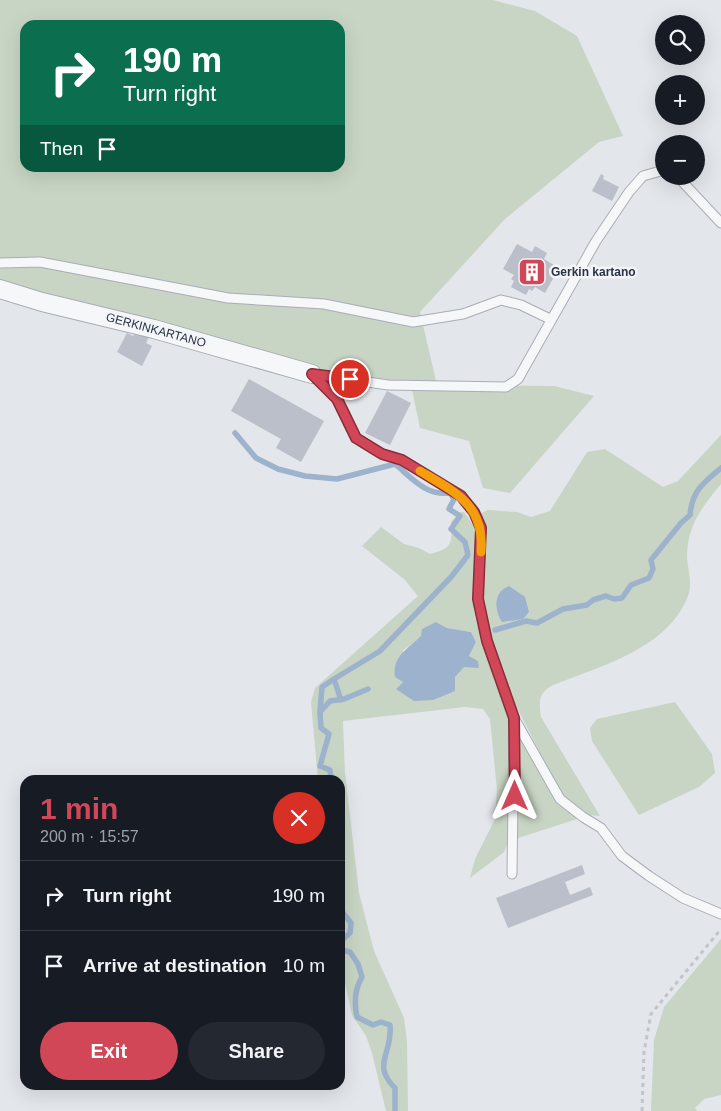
<!DOCTYPE html>
<meta charset="utf-8">
<style>
body{margin:0;font-family:Helvetica,sans-serif;background:#242831;color:#f1f3f6;height:100vh;display:flex;flex-direction:column;font-size:19px;white-space:nowrap}
*{box-sizing:border-box;margin:0}
p{font-size:16px;color:#9ea1a6}
.icon{flex:none;width:28px;height:28px;fill:none;stroke:currentColor;stroke-width:2;stroke-linecap:round;stroke-linejoin:round}
.map{position:relative;flex:1;overflow:hidden}
.drawer{position:absolute;left:20px;top:775px;width:325px;height:315px;display:flex;flex-direction:column;background:#171b24;border-radius:15px;box-shadow:0 5px 20px #0002}
.drawer>*{flex:none}
.guide{position:absolute;left:20px;top:20px;width:325px;height:152px;border-radius:15px;box-shadow:0 5px 20px #0002;background:#0b6e4f;color:#fff;overflow:hidden}
.buttons{position:absolute;left:655px;top:15px;display:grid;gap:10px}
.buttons a{display:grid;place-items:center;width:50px;height:50px;border-radius:50%;background:#171b24;box-shadow:0 5px 20px #0002;font-size:25px}
.pin{position:absolute;display:grid;place-items:center;width:42px;height:42px;color:#fff;margin:-21px;border:2px solid #fff;border-radius:50%;box-shadow:0 1px 5px #0007}
.me{position:absolute;width:55px;margin:-28px;rotate:0deg;stroke-linejoin:round;filter:drop-shadow(0 0 4px #0008)}
.turn{display:flex;align-items:center;gap:18px;height:105px;padding:0 20px;font-size:22px}
.turn .icon{width:65px;height:65px;stroke-width:2.5}
.turn b{display:block;font-size:35px;line-height:42px}
.then{display:flex;align-items:center;height:48px;padding:0 20px;background:#0003;gap:10px;font-size:19px}
.round{display:grid;place-items:center;flex:none;width:52px;height:52px;border-radius:26px;background:#242831}
.headline{display:flex;align-items:center;justify-content:space-between;height:85px;padding:0 20px}
h1{font-size:30px;font-weight:700;line-height:38px;color:#d14758}
.primary-button{display:flex;gap:10px;margin-top:auto;padding:10px 20px}
.primary-button a{flex:1;height:58px;border-radius:30px;background:#d14758;color:#fff;font-size:20px;font-weight:700;line-height:58px;text-align:center}
.primary-button a+a{background:#242831;color:#f1f3f6}
ul{padding:0;list-style:none}
li{display:flex;align-items:center;gap:15px;height:70px;padding:0 20px;border-top:1px solid #363941}
li div{flex:1}
li b{display:block;font-size:19px}
li em{font-style:normal}
.map>svg:first-child{display:block}
.green{fill:#c8d5c4;fill-rule:evenodd}
.water{fill:#9db2cc}
.lines{fill:none;stroke-linecap:round;stroke-linejoin:round}
.stream{stroke:#9db2cc;stroke-width:5.5}
.building{fill:#babfc9}
.lane-casing{stroke:#a8adb6;stroke-width:11}
.street-casing{stroke:#a8adb6;stroke-width:20}
.path{stroke:#c1c4ca;stroke-width:3;stroke-dasharray:4 4;stroke-linecap:butt}
.lane{stroke:#f6f7f9;stroke-width:9}
.street{stroke:#f6f7f9;stroke-width:18}
.route-casing{stroke:#882e39;stroke-width:12}
.route{stroke:#d14758;stroke-width:9}
.slow{stroke:#f59e0b;stroke-width:9}
.labels{text-anchor:middle;dominant-baseline:central;stroke-width:5;stroke-linejoin:round;paint-order:stroke}
.poi-label{font-size:12px;font-weight:bold;fill:#2a3344;stroke:#f3f5f8;text-anchor:start}
.street-label{font-size:12px;fill:#2a3344;stroke:#f3f5f8}
</style>
<div class="map">
<svg width="721" height="1111" viewBox="0 0 721 1111">
<rect width="100%" height="100%" fill="#e3e6eb"/>
<g class="green">
<path d="M0,0H493L535,11L577,36L623,136L599,142L505,219L420,312L437,385L554,386L594,396L510,493L483,488L469,441L420,428L411,385L312,373L0,289ZM25,25H340V168H25Z"/>
<path d="M721,435V484C701,508 687,526 687,558C688,569 692,583 689,593C670,649 600,666 551,686C538,694 539,702 541,717L600,816L587,815L563,798L509,692L490,640L483,606L482,581L486,560L485,537L480,514L488,510L517,512L531,517L550,511L587,452L605,449L663,487L678,481Z"/>
<path d="M460,512H464L477,530L473,591L476,619L510,724L508,843L504,852L470,878L475,859L495,819L497,790L490,719L483,709L465,707L343,721L345,773L359,893L374,951L404,1018L407,1042L408,1111H386L372,1053L366,1036L352,1015L340,960V780H318L311,702L315,688L418,596L404,579L362,546L381,527L404,544L419,548L430,554C451,549 453,544 451,522ZM436,622L447,628L471,632L476,642L469,656L479,667L464,666L455,677L397,688L403,682V650L415,642Z"/>
<path d="M675,702L712,754L715,773L699,787L639,815L592,741L590,728L597,719Z"/>
<path d="M520,734L562,807L577,819L515,839Z"/>
<path d="M721,939V1095L704,1099L695,1108L697,1111H651L654,1040L664,1007Z"/>
</g>
<g class="water">
<path d="M509,586L525,597L529,612L523,619L502,622C494,610 493,592 509,586Z"/>
<path d="M436,622L447,628L471,632L476,642L469,656L478,661L479,668L464,667L455,677V691L433,700L414,701L396,689L403,682L395,677C392,656 408,649 421,636L422,629Z"/>
</g>
<g class="lines">
<g class="stream">
<path d="M235,433L256,458L278,469L305,476L337,479L395,464C413,479 426,496 450,493L454,499L449,509L460,516L451,529L465,542L468,555L452,576L380,651L334,679L341,700"/>
<path d="M495,630L526,621L537,623L563,609L587,605L593,600L606,596L614,599L622,598L631,585L649,578L653,569L651,560L681,523L690,515C692,491 703,483 721,468"/>
<path d="M320,712L322,687L334,679"/>
<path d="M331,780L330,770L320,766L329,734L321,728L320,712L330,701L344,699L368,689"/>
<path d="M340,909L351,923L350,933L341,941L342,950L350,952L358,964L362,977C354,990 354,1003 357,1017L373,1025L381,1022L390,1025C393,1054 371,1064 395,1088V1111"/>
</g>
</g>
<g class="building">
<path d="M601,174L604,176L603,179L619,187L612,201L592,191Z"/>
<path d="M517,244L532,252L535,246L547,253L544,259L559,268L545,293L535,287L532,291L529,289L526,295L511,287L514,281L511,279L514,275L503,269Z"/>
<path d="M136,331L149,337L146,343L152,346L142,366L117,352L127,333L133,336Z"/>
<path d="M249,379L324,421L301,462L276,448L281,439L231,411Z"/>
<path d="M387,391L411,403L390,445L365,433Z"/>
<path d="M582,865L585,874L565,882L570,895L590,887L593,895L508,928L496,898Z"/>
</g>
<g class="lines">
<g class="lane-casing">
<g id="lane">
<path d="M677,176L721,223"/>
<path d="M0,263L40,262L228,298L324,304L413,322L463,314L501,300L521,305L550,319"/>
<path d="M312,374L337,399L356,438L382,454L402,460L461,495L474,512L481,528L478,599L487,641L514,718L560,799L583,817L601,828L622,856L649,876L683,898L721,914"/>
<path d="M312,374L388,385L506,387L518,379L596,241L629,192L643,176L664,170"/>
<path d="M512,874L514,720"/>
</g>
</g>
<g class="street-casing">
<path id="street" d="M0,289L42,302L154,329L312,374"/>
</g>
<path class="path" d="M642,1111L644,1052L651,1014L721,929"/>
<use href="#lane" class="lane"/>
<use href="#street" class="street"/>
</g>
<g class="lines">
<g class="route-casing">
<path id="route" d="M350,379L312,374L337,399L356,438L382,454L402,460L461,496L474,512L481,528L478,599L487,641L514,718L515,796"/>
</g>
<use href="#route" class="route"/>
<path class="slow" d="M420,471C455,492 485,505 481,552"/>
</g>
<defs>
<g id="building-square" transform="scale(1.4375)"><rect x="-9" y="-9" width="18" height="18" rx="4" fill="#d14758" stroke="#f3f5f8"/><path d="M-4-6H4V6H1V3H-1V6H-4ZM-2.5-4.3h1.7v1.8h-1.7ZM.8-4.3h1.7v1.8H.8ZM-2.5-1h1.7V.8h-1.7ZM.8-1h1.7V.8H.8Z" fill="#fff"/></g>
</defs>
<g fill-rule="evenodd">
<use href="#building-square" x="532" y="272"/>
</g>
<g class="labels">
<g class="poi-label">
<text x="551" y="272">Gerkin kartano</text>
</g>
<g class="street-label">
<text transform="translate(156 330) rotate(15)">GERKINKARTANO</text>
</g>
</g>
</svg>
<div class="buttons">
<a><svg class="icon" aria-label="search" viewBox="0 0 24 24"><circle cx="10" cy="10" r="6"/><path d="M15 15l6 6"/></svg></a>
<a>+</a>
<a>−</a>
</div>
<div class="pin" style="left:350px;top:379px;background:#d93025"><svg class="icon" aria-label="arrive" viewBox="0 0 24 24"><path d="M6 21V4h12l-3 4 3 4H6"/></svg></div>
<svg class="me" style="left:515px;top:796px" viewBox="-20 -20 40 40"><path d="M0-17L14 15 0 8-14 15z" fill="#d14758" stroke="#fff" stroke-width="4"/></svg>
<div class="guide">
<div class="turn"><svg class="icon" aria-label="right" viewBox="0 0 24 24"><path d="M7 20v-9h11M14 6l5 5-5 5"/></svg><div><b>190 m</b>Turn right</div></div>
<div class="then">Then<svg class="icon" aria-label="arrive" viewBox="0 0 24 24"><path d="M6 21V4h12l-3 4 3 4H6"/></svg></div>
</div>
<section class="drawer">
<div class="headline"><div><h1>1 min</h1><p>200 m · 15:57</p></div><a class="round" style="background:#d93025;color:#fff"><svg class="icon" aria-label="close" viewBox="0 0 24 24"><path d="M6 6l12 12M18 6L6 18"/></svg></a></div>
<ul>
<li><svg class="icon" aria-label="right" viewBox="0 0 24 24"><path d="M7 20v-9h11M14 6l5 5-5 5"/></svg><div><b>Turn right</b></div><em>190 m</em></li>
<li><svg class="icon" aria-label="arrive" viewBox="0 0 24 24"><path d="M6 21V4h12l-3 4 3 4H6"/></svg><div><b>Arrive at destination</b></div><em>10 m</em></li>
</ul>
<div class="primary-button"><a>Exit</a><a>Share</a></div>
</section>
</div>
